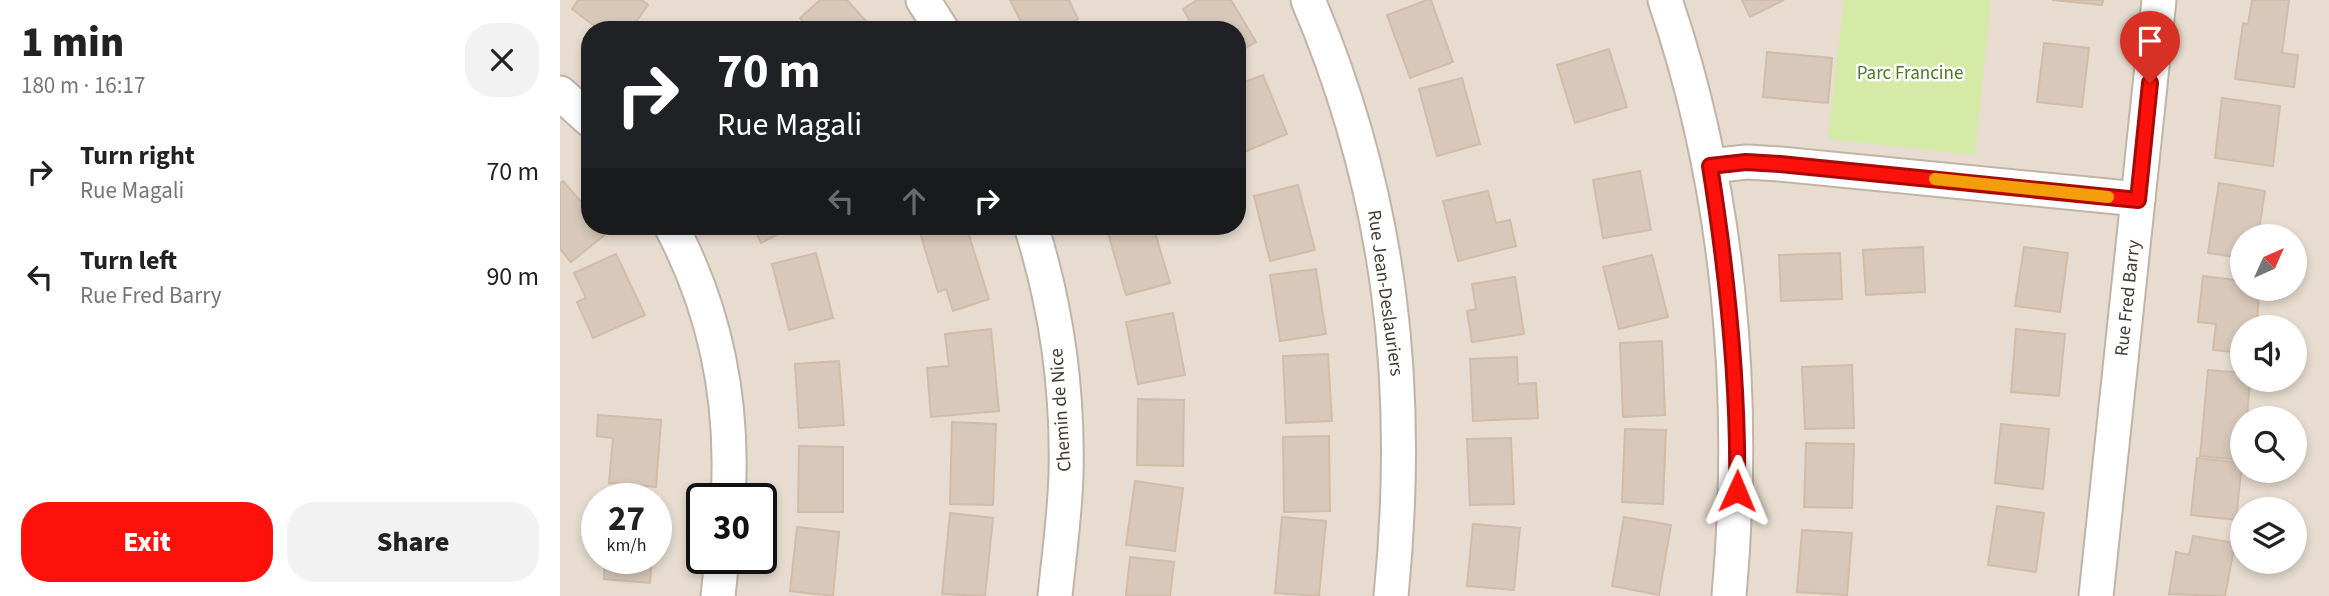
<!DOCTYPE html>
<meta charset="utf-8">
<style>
body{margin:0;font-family:"Source Sans 3",sans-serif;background:#f2f2f2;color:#222;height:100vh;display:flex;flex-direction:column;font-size:26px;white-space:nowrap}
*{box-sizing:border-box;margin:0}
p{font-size:23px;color:#767676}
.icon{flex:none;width:38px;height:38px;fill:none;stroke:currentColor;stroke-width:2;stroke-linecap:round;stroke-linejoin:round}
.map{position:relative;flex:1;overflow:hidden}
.drawer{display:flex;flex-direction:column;background:#fff;width:560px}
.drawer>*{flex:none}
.banner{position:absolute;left:21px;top:21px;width:665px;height:214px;border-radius:28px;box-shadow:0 4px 10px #0003;background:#202124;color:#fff;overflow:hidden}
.needle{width:46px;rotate:45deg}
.controls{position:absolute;left:1670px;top:224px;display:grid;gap:14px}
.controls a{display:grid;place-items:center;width:77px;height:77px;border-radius:50%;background:#fff;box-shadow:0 4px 10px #0003;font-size:35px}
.speed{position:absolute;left:21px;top:483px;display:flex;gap:14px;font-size:35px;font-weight:700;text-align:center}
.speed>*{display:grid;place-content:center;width:91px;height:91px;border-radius:50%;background:#fff;box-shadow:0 4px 10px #0003;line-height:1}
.speed small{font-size:18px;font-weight:400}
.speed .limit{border:4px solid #111;border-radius:10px;background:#fff;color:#111}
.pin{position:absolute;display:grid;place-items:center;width:60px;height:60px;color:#fff;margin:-72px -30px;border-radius:50% 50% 50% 0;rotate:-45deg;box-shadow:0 0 7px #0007}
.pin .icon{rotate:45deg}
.me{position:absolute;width:77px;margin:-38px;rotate:1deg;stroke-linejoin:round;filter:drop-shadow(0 0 5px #0008)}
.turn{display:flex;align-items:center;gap:24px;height:147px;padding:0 21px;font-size:32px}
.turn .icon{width:91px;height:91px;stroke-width:2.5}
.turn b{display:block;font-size:49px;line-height:60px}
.lanes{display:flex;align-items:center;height:66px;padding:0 21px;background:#0003;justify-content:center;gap:35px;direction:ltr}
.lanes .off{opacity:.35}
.round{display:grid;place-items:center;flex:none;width:74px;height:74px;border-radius:28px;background:#f2f2f2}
.headline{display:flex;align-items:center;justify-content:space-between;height:119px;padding:0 21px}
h1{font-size:42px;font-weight:800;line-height:52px}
.action{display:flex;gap:14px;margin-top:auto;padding:14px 21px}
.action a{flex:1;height:80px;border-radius:28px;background:#ff110b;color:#fff;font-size:28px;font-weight:800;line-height:80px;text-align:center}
.action a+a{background:#f2f2f2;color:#222}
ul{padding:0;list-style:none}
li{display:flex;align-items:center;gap:21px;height:105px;padding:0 21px}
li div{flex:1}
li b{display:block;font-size:26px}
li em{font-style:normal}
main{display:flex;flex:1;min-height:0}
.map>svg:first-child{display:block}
.residential{fill:#e7dccf;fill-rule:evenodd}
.green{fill:#d4eaa6}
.building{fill:#d7c8b9;stroke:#d0bca9;stroke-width:2}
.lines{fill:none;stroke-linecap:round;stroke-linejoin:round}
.minor-casing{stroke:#c1b4a6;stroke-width:37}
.minor{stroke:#fff;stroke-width:33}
.route-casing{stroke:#a60b07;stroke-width:18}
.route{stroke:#ff110b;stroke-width:12}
.slow{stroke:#f59e0b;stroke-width:12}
.labels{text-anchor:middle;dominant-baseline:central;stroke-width:5;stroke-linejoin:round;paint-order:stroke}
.park-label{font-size:19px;fill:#4e7922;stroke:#fff}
.street-label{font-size:19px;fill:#443a32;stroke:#fff}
</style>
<main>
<section class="drawer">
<div class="headline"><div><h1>1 min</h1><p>180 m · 16:17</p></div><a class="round"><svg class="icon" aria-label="close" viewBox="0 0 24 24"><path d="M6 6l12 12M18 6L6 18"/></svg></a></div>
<ul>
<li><svg class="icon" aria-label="right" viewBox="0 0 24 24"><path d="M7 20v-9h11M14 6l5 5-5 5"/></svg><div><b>Turn right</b><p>Rue Magali</p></div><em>70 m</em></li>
<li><svg class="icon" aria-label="left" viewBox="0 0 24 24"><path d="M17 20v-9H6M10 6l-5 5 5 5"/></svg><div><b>Turn left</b><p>Rue Fred Barry</p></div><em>90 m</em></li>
</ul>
<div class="action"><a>Exit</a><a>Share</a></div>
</section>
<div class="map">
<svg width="1769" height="596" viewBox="0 0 1769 596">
<rect width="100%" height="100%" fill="#f2ebe1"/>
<path class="residential" d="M0,0H1769V596H0ZM30,30H677V226H30ZM1682,236H1734V289H1682ZM1682,327H1734V380H1682ZM1682,418H1734V471H1682ZM37,499H96V558H37ZM142,499H201V558H142ZM1682,509H1734V562H1682Z"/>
<path class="green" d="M1284,0H1431L1415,155L1268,139Z"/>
<g class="building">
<path d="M18,0H82L88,5L70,30H40L12,9Z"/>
<path d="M260,0H287L314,30H251L240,18Z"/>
<path d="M450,0H509L518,19L497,30H465Z"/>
<path d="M637,0H671L696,42L677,53V30H635L623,9Z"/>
<path d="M867,0H871L893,62L850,78L827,15Z"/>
<path d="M1182,0H1224L1190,17Z"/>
<path d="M1492,0H1543L1542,5Z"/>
<path d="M1692,0H1729L1722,53L1738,55L1734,87L1675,79L1683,23L1688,24Z"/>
<path d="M1484,43L1529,48L1522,107L1477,102Z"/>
<path d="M1049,49L1067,107L1015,123L997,65Z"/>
<path d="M1207,52L1272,58L1268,103L1203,97Z"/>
<path d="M703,75L727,134L682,153L677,142V85Z"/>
<path d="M902,78L920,144L877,156L859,89Z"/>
<path d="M1662,98L1720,106L1713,166L1655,158Z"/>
<path d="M1080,171L1091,230L1043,238L1033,180Z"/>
<path d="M3,181L30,212V226H41L47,233L11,262L0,249V184Z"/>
<path d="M1659,183L1705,191L1698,236H1682V258L1648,253Z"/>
<path d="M738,185L755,250L710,261L694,196Z"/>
<path d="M928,191L936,223L950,220L956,246L898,261L883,201Z"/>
<path d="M193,226H234L201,243Z"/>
<path d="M381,226H406L429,299L393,311L386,289L378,292L360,233Z"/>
<path d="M573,226H593L610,283L566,295L548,233Z"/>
<path d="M1363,247L1365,292L1306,295L1303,250Z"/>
<path d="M1464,247L1508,253L1500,312L1455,306Z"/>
<path d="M256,253L273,318L229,330L212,264Z"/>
<path d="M1280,253L1282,299L1221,301L1219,255Z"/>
<path d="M56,254L85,315L33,338L17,302L26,298L14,273Z"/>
<path d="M1092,255L1108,317L1059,329L1043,267Z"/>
<path d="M756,269L766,334L720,341L710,275Z"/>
<path d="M1643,276L1682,281V289H1700L1696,327H1682V353L1653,350L1656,324L1638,322Z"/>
<path d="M955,277L964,334L912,342L907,311L916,309L912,284Z"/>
<path d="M613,313L625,375L578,384L566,322Z"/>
<path d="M431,329L439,411L371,417L367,368L389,366L385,334Z"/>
<path d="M1456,329L1505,334L1499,396L1451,392Z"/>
<path d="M1102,341L1105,415L1063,417L1060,343Z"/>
<path d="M768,354L772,421L726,423L723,356Z"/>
<path d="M957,357L958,384L976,383L978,418L913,421L910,359Z"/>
<path d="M279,361L284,425L239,428L235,364Z"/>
<path d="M1292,365L1294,428L1245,429L1242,367Z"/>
<path d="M1648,370L1682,373V380H1690L1687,418H1682V460L1640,456Z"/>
<path d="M578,399L624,400L623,466L577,465Z"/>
<path d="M38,415L101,420L96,487L49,483L53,438L37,436Z"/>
<path d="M392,422L436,424L433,505L390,504Z"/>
<path d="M1441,424L1489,429L1483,489L1435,483Z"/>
<path d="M1065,429L1106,430L1103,504L1062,502Z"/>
<path d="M769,436L770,511L724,512L723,437Z"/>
<path d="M951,438L954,504L910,505L907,439Z"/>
<path d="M1246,443L1294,444L1292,508L1244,507Z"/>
<path d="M239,446L283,447V512H238Z"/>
<path d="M1637,458L1682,463L1676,520L1631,515Z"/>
<path d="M575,481L623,488L615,551L566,545Z"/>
<path d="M1437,506L1484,513L1476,572L1428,565Z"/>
<path d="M390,513L433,518L425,596L382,594Z"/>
<path d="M722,517L766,521L759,596L715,593Z"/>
<path d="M1064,517L1111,525L1099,595L1052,586Z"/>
<path d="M913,524L960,528L954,590L907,586Z"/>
<path d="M237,527L279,532L273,596L230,591Z"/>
<path d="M1242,530L1292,533L1287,595L1237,592Z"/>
<path d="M1633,536L1675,543L1665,596L1609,594L1616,552L1629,555Z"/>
<path d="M570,557L614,562L610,596H566Z"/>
<path d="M45,558H92L90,583L44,579Z"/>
</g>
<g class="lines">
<g class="minor-casing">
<g id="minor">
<path d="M363,0L382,30"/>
<path d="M748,0C831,195 852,386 831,596"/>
<path d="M1105,0C1170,191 1187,396 1169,596"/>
<path d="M0,93L30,120"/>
<path d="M1150,166L1187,162L1220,164L1578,199"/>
<path d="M111,226C156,311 174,403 168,499"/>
<path d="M471,226C496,305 508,391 506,474C505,515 499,555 495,596"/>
<path d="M158,596L162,558"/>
<path d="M1536,596L1599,0"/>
</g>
</g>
<use href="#minor" class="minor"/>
</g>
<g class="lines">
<g class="route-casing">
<path id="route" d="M1177,491C1179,382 1167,273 1150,166L1186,162L1220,164L1578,200L1590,83"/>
</g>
<use href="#route" class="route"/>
<path class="slow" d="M1375,179L1548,197"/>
</g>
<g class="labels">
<g class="park-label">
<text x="1350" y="73">Parc Francine</text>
</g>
<g class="street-label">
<text transform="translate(825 293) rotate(82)">Rue Jean-Deslauriers</text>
<text transform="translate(1568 298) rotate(-84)">Rue Fred Barry</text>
<text transform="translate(501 410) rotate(-94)">Chemin de Nice</text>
</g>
</g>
</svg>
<div class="controls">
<a><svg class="needle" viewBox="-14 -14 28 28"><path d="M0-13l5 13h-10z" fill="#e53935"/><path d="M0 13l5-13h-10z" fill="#767676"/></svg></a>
<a><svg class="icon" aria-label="sound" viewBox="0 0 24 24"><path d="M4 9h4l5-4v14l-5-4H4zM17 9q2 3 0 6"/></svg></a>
<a><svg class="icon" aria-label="search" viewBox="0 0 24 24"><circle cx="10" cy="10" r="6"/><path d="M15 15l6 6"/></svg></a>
<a><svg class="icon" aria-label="layers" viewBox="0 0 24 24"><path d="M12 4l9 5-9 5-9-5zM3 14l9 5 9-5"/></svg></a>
</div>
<div class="speed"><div>27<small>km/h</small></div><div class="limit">30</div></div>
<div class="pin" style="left:1590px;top:83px;background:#d93025"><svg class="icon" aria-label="arrive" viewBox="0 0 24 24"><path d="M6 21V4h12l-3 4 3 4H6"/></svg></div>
<svg class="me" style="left:1177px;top:491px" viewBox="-20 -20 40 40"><path d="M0-17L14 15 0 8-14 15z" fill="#ff110b" stroke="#fff" stroke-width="4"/></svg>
<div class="banner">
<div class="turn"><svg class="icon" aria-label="right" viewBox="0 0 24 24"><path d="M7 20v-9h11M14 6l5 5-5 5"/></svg><div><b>70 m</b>Rue Magali</div></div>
<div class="lanes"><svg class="icon off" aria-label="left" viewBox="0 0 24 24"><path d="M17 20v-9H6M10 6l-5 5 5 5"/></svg><svg class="icon off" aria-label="ahead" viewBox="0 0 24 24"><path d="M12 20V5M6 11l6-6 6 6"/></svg><svg class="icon" aria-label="right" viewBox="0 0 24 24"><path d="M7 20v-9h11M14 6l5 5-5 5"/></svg></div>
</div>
</div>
</main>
